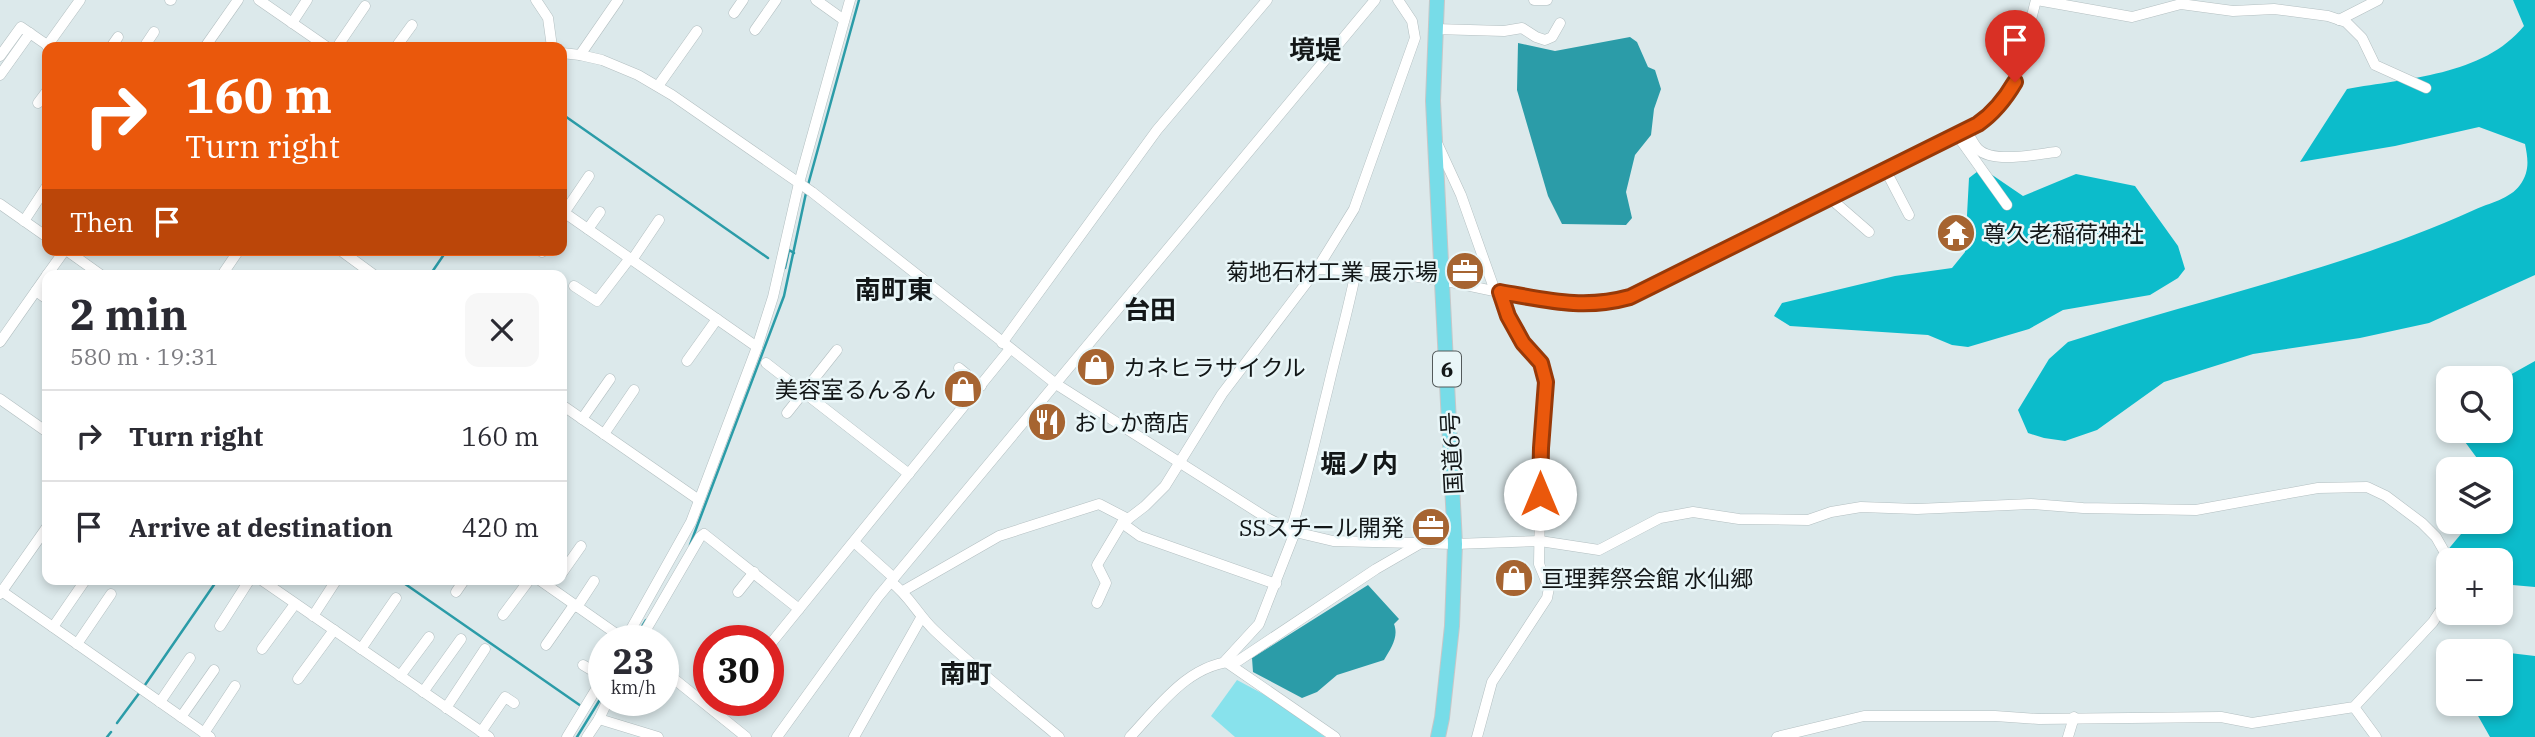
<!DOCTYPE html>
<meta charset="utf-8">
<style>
body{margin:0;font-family:"IBM Plex Serif","Noto Sans JP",serif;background:#f7f7f7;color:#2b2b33;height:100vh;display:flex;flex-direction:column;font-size:26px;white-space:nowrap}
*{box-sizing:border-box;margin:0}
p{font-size:23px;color:#7c7c81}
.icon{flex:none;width:38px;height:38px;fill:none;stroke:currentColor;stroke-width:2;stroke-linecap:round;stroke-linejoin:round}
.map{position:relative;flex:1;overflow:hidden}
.side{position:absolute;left:42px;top:270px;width:525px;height:315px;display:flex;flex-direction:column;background:#fff;border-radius:14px;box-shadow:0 4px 10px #0003}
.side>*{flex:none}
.hud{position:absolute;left:42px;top:42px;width:525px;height:214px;border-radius:14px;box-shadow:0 4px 10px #0003;background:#ea580c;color:#fff;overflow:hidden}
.fabs{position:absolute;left:2436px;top:366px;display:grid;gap:14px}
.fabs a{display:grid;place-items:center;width:77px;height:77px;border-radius:14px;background:#fff;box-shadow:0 4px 10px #0003;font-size:35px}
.speed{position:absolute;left:588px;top:625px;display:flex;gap:14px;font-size:35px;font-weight:700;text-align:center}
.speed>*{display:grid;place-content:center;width:91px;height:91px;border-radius:50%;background:#fff;box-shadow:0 4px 10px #0003;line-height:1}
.speed small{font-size:18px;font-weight:400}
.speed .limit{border:10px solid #d22;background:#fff;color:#111}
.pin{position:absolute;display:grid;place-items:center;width:60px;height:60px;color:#fff;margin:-72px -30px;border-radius:50% 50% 50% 0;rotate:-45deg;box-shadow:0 0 7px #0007}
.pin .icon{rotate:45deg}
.me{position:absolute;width:77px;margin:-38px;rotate:0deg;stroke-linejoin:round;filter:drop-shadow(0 0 5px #0008)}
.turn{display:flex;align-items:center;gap:24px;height:147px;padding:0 28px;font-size:32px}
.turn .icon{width:91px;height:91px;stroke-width:2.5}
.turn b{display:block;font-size:49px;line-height:60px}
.then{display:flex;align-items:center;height:66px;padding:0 28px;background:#0003;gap:14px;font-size:26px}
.round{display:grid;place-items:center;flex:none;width:74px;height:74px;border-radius:14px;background:#f7f7f7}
.summary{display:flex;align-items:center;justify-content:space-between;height:119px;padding:0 28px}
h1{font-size:42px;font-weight:800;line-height:52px}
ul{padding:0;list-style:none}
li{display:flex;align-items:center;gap:21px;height:91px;padding:0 28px;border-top:2px solid #e1e1e2}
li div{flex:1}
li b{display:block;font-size:26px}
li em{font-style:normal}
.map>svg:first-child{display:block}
.green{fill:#88e2ec}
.forest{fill:#0cbccb}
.water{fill:#2b9ca8}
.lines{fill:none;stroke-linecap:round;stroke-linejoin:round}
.stream{stroke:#2b9ca8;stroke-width:2.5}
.minor-casing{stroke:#b3bfc1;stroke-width:11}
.highway-casing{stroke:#c6c7c8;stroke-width:16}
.minor{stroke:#fff;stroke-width:10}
.highway{stroke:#77dce8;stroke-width:14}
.route-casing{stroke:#983908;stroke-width:18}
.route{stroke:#ea580c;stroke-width:12}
.labels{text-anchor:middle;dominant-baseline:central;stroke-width:5;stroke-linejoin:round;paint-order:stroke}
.shield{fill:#e9f6f8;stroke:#535a5b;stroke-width:2}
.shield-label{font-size:21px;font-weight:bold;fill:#131718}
.poi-label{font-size:23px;fill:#131718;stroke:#e9f6f8;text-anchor:start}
.street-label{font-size:23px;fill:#131718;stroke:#e9f6f8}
.quarter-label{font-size:26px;font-weight:bold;fill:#131718;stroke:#e9f6f8}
</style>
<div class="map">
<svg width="2535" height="737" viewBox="0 0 2535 737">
<rect width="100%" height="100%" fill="#dce9eb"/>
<path class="green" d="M1237,680L1280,703L1325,737H1235L1211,716Z"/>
<g class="forest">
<path d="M2513,0H2535V275L2429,323L2360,338L2253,354L2164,382L2097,430L2065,441L2044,438L2028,433L2018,410L2049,359L2068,342C2203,298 2344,269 2474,210C2489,203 2510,199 2520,185C2530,171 2528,159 2525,144L2479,127L2395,146L2300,162L2347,89C2406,78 2483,76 2524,26Z"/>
<path d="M1982,168L2023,196L2076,174L2135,186L2178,246L2185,269L2178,278L2150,295L2063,310L2029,329L1968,347L1952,345L1928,335L1790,326L1774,316L1782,303L1895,276L1952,268L1965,252L1969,178Z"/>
<path d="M2535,361V587L2501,584V560H2448V574L2438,567L2441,558L2471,522H2501V469H2485L2457,431L2501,430V380Z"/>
<path d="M2501,652L2535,656V737H2490L2473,707L2472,704H2501Z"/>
</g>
<g class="water">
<path d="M1630,37L1637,42L1648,67L1655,70L1661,89L1654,109L1651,135L1635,155L1626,192L1632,218L1626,225L1562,224L1548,196L1517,90L1518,43L1555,51Z"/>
<path d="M1368,585L1399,619L1394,624C1399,637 1391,648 1384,660L1337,675L1317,692L1302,698L1253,672L1252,658Z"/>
</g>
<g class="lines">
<g class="stream">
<path d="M562,114L768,258"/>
<path d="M808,185L859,0"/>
<path d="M785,268L789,250L794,253"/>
<path d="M430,275L447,250"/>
<path d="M690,545L784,296L806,193"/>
<path d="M398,579L581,706"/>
<path d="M635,638L646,620"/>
<path d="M145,685L218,579"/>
<path d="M117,723L140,692"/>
<path d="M107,737L111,732"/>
<path d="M577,737L604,693"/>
</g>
<g class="minor-casing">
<g id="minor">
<path d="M170,0H171"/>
<path d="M259,0L327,47"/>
<path d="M536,0L548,18L552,47"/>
<path d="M816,0L844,20"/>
<path d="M1534,0H1547"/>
<path d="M2037,0L2132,17L2181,4L2233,11L2274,9L2328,16L2346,22L2362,38L2375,65L2426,88"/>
<path d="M734,13L743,0"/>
<path d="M2339,20L2378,0"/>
<path d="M292,23L307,0"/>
<path d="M1435,29L1504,31L1522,28L1536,37L1545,40L1552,37L1560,23"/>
<path d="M755,30L776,0"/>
<path d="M47,46L80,0"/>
<path d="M111,47L118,37"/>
<path d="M144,47L154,32"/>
<path d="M205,47L238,0"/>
<path d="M337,47L365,6"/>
<path d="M396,47L412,25"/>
<path d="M562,53L580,55L602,60L638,75L672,95L812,192L1056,384L1267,518L1295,532L1333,541L1455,544L1540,541L1599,550L1660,518L1693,512L1739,519L1808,520L1831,512L1861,507L1917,509L2031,504L2083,508L2196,510L2318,488L2367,487L2386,496L2422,523L2436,537L2449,560"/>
<path d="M580,55L618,0"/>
<path d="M0,56L21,27L50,47"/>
<path d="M0,75L30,33"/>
<path d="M658,86L697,31"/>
<path d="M38,103L47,91"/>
<path d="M1966,130C1970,136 1973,144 1978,149C1993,164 2037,154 2056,152"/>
<path d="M1957,135L2007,205"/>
<path d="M1438,145L1461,195L1495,291"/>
<path d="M1886,171L1909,215"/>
<path d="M1831,199L1869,232"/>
<path d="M0,204L47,237"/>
<path d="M562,211L757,347"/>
<path d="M564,213L589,176"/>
<path d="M24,221L47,186"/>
<path d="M588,229L600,212"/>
<path d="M66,250L101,275"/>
<path d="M340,250L374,275"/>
<path d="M542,252L543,250"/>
<path d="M632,260L659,220"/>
<path d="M1317,269C1360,270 1404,274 1445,281C1506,292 1568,313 1630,297L1853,188L1989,117L2015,82L2036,0"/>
<path d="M47,275L65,250"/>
<path d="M222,275L239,250"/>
<path d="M574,286L597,301L630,258"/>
<path d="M36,291L47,299"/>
<path d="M0,342L47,275"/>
<path d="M1002,343L1157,130L1267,0"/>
<path d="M687,361L717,319"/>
<path d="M766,363L909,474"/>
<path d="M959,368L981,386"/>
<path d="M0,399L47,432"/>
<path d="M562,405L699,500"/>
<path d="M787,413L837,350"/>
<path d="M582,419L610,379"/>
<path d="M604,434L634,390"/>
<path d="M1128,519L1122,523L1140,536L1276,584"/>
<path d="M1291,530C1306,483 1316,436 1328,388C1337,349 1348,311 1356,271"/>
<path d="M854,542L894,578"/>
<path d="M562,573L581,546"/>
<path d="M260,579L489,737"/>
<path d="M538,579L625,640"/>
<path d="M891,582C909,595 918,615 934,630C974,668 1017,702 1059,737"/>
<path d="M0,590L210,737"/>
<path d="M903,591L999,536L1099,504L1128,519L1145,506L1165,486L1222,394L1317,269L1354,209L1415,38L1412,21L1398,0"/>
<path d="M456,592L465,579"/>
<path d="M738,592L754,572"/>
<path d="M0,594L47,527"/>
<path d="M1097,603L1106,583L1097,565L1122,523"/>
<path d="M577,607L594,581"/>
<path d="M503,615L530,579"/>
<path d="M313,616L337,579"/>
<path d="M220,626L250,579"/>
<path d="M53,627L84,582"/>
<path d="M625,640L691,522L757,347L773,297L799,183L850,0"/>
<path d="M640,640L700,537L704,534L799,609"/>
<path d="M77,644L111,594"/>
<path d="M546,645L574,605"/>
<path d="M768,647L1010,349"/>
<path d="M262,649L295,604"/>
<path d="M361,649L396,598"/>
<path d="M1225,661L1259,624L1295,532"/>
<path d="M1226,662L1335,737"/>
<path d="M583,665L603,677"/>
<path d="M663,670L746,737"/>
<path d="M400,676L429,637"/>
<path d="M298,679L334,630"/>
<path d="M423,692L461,639"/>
<path d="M608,700L599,719L658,737"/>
<path d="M160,702L190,658"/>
<path d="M2354,707L2376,737"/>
<path d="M446,708L485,649"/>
<path d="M716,712L725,700"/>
<path d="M181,717L214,670"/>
<path d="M481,732L505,697L514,703"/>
<path d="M204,733L235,686"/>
<path d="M567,737L604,676"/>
<path d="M587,737L599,719"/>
<path d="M777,737L878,597L1375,0"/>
<path d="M854,737L921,618"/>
<path d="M1130,737C1160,705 1190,662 1238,661L1376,569L1421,543"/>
<path d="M1477,737L1492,682L1547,598L1549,588L1539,564L1541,448L1546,381L1541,363L1523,343L1508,316L1500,292"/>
<path d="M1777,737L1864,716H1995L2039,719L2221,717L2252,723L2354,707L2433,622L2448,599"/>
<path d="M2068,737L2074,717"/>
</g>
</g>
<g class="highway-casing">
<path id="highway" d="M1437,0L1433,101L1455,544L1452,626L1442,718L1438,737"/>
</g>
<use href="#minor" class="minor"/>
<use href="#highway" class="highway"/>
</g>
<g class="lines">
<g class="route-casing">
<path id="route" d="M1540,494L1541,448L1546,382L1541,363L1523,343L1508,316L1500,292C1547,300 1583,310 1630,297L1978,124C1994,113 2005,99 2015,82"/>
</g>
<use href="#route" class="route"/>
</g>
<defs>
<g id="temple-disc" transform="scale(2.0125)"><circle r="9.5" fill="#a66431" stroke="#e9f6f8"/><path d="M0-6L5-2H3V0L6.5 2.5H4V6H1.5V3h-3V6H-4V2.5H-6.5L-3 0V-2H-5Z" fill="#fff"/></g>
<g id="office-disc" transform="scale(2.0125)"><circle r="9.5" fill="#a66431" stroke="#e9f6f8"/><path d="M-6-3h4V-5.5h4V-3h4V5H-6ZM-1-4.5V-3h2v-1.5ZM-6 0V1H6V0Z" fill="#fff"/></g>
<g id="shop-disc" transform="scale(2.0125)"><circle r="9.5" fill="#a66431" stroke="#e9f6f8"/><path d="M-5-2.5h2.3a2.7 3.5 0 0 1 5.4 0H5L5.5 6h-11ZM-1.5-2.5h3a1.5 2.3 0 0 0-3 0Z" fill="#fff"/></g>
<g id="restaurant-disc" transform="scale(2.0125)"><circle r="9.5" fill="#a66431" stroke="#e9f6f8"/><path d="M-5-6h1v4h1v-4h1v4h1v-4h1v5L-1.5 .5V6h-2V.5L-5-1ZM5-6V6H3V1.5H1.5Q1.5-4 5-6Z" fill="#fff"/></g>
</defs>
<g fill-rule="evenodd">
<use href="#temple-disc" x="1956" y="233"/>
<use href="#office-disc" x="1465" y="271"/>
<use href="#shop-disc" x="1096" y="367"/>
<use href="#shop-disc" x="963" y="389"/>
<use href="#restaurant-disc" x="1047" y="422"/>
<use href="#office-disc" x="1431" y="527"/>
<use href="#shop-disc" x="1514" y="578"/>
</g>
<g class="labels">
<rect class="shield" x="1433" y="351.5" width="28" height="35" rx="5"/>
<g class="shield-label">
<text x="1447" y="369">6</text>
</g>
<g class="poi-label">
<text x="1983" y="233">尊久老稲荷神社</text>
<text x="1438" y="271" text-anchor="end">菊地石材工業 展示場</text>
<text x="1123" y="367">カネヒラサイクル</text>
<text x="936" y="389" text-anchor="end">美容室るんるん</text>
<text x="1074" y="422">おしか商店</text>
<text x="1404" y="527" text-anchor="end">SSスチール開発</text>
<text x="1541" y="578">亘理葬祭会館 水仙郷</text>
</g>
<g class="street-label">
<text transform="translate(1451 453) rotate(-93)">国道6号</text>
</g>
<g class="quarter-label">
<text x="1315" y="49">境堤</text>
<text x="894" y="289">南町東</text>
<text x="1150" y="309">台田</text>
<text x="1359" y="463">堀ノ内</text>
<text x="966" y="673">南町</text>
</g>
</g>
</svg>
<div class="fabs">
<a><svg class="icon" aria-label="search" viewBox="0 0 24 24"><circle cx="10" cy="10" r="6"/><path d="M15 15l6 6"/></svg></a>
<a><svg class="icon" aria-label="layers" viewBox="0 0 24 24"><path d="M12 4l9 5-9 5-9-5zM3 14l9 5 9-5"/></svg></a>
<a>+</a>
<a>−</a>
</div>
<div class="speed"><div>23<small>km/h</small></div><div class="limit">30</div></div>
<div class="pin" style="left:2015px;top:82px;background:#d93025"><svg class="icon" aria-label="arrive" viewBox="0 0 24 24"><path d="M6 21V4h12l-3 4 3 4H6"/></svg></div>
<svg class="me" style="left:1540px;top:494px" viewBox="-20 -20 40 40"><circle r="19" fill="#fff"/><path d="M0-13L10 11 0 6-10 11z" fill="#ea580c"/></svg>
<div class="hud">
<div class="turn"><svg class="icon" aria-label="right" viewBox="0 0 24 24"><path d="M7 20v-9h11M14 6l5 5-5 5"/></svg><div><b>160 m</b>Turn right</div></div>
<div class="then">Then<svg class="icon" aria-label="arrive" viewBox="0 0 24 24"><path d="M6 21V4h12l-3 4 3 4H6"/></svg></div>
</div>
<section class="side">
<div class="summary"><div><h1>2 min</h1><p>580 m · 19:31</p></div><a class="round"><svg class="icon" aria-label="close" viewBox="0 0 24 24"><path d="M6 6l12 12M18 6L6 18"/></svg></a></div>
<ul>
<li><svg class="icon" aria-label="right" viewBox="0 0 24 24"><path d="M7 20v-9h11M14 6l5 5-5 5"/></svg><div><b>Turn right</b></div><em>160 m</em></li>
<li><svg class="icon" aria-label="arrive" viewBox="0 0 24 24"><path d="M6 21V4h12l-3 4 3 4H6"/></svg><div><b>Arrive at destination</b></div><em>420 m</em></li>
</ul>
</section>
</div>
